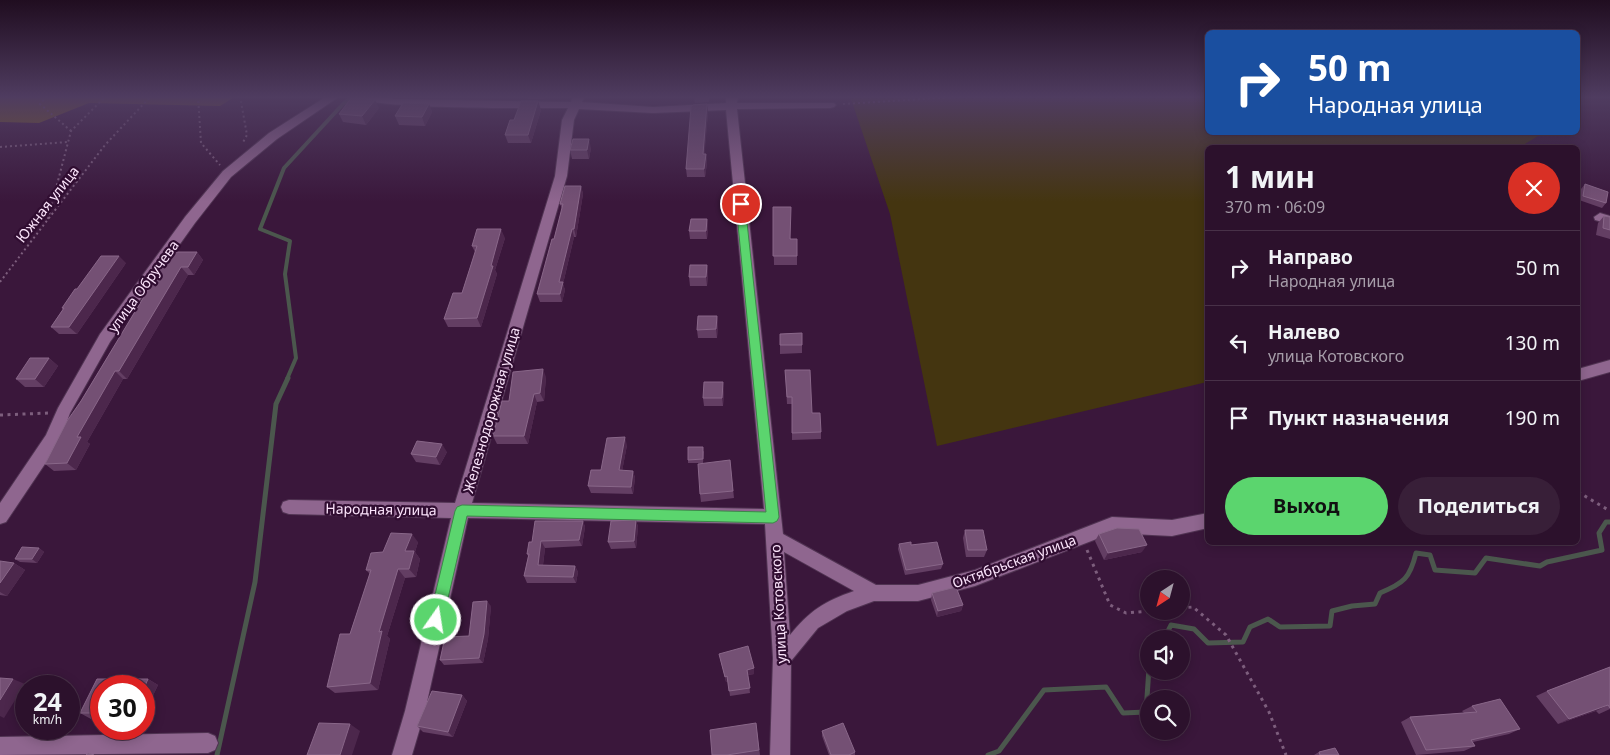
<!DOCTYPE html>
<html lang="ru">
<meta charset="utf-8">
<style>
body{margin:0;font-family:"Noto Sans",sans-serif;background:#381f38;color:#f1f3f6;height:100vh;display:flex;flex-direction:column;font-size:19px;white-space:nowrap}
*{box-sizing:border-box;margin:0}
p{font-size:16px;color:#a69da9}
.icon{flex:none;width:28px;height:28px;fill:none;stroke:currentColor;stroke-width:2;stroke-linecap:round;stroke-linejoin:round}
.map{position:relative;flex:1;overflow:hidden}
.panel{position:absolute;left:1205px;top:145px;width:375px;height:400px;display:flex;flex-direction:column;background:#2c112c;border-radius:8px;box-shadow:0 2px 12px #0003,0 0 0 1px #483148}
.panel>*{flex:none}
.banner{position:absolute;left:1205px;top:30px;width:375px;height:105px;border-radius:8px;box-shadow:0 2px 12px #0003,0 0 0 1px #483148;background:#1a4fa0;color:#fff;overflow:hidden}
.needle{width:32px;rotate:216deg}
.buttons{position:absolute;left:1140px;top:570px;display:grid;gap:10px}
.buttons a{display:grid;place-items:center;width:50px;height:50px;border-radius:50%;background:#2c112c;box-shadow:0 2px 12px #0003,0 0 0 1px #483148;font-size:25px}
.speed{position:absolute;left:15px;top:675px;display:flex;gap:10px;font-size:25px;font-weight:700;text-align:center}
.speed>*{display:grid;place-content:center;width:65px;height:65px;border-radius:50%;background:#2c112c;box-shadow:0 2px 12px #0003,0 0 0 1px #483148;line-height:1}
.speed small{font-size:12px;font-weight:400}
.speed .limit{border:8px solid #d22;background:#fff;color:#111}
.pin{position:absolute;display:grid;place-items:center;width:42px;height:42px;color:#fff;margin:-21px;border:2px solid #fff;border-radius:50%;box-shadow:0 1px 5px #0007}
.me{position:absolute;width:55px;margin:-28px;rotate:13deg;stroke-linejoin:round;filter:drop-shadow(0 0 4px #0008)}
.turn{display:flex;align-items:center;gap:18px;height:105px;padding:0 20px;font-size:22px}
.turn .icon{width:65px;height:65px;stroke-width:2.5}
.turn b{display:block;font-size:35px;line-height:42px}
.round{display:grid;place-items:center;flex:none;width:52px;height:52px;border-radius:26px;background:#381f38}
.overview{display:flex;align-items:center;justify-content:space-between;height:85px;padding:0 20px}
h1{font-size:30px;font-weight:700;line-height:38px}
.action{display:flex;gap:10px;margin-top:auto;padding:10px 20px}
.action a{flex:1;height:58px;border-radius:30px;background:#5bd56e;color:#111;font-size:20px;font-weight:700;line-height:58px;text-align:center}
.action a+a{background:#381f38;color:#f1f3f6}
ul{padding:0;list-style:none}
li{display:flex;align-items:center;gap:15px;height:75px;padding:0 20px;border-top:1px solid #483148}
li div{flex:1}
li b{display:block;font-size:19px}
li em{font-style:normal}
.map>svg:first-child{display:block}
.green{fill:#443510}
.forest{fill:#775d1b}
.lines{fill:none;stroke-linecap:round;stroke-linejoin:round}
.stream-far1{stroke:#4b574d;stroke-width:4}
.stream{stroke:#4b574d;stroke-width:5}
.street-casing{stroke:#503352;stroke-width:2}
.path-far1{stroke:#7d5e7d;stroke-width:2;stroke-dasharray:2 3;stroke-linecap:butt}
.path{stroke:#7d5e7d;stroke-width:3;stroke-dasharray:3 4.5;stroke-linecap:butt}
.street{fill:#8f668f;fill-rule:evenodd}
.wall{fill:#633e63}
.shaded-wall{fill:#4c274c}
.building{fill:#745074;stroke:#896789}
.route{fill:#5bd56e;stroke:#3b8a48}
.labels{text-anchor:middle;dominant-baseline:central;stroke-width:4.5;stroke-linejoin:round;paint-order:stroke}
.street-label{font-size:14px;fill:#fbe4fb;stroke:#300d31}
</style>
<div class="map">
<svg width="1610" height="755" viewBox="0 0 1610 755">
<rect width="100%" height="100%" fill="#3a173b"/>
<path class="green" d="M850,96H1207L1208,132L1543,133L1518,148H1208L1207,382L937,446L890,214Z"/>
<path class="forest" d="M0,96H236L220,106L89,103L39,123L0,122Z"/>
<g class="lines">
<path class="stream-far1" d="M287,379L296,358L285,274L290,241L260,229L284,168L343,104L353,96"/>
<g class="stream">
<path d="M1164,639L1171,625L1194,629L1208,643L1243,642L1250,627L1268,619L1280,627L1330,626L1332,611L1352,606L1375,604L1380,593C1404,583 1410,578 1416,553L1430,555L1435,570L1475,573L1486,558L1540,566L1547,562L1602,550L1599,533L1606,522H1610"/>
<path d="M217,755L255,582L276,404L288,378"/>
<path d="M988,755L999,751L1044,690L1106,687L1123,713L1146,712L1149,668"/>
</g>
<g class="street-casing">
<g id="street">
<path d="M327,96H340L277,139L231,177L195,223L110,342L70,413L59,443L6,522L0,524V503L46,435L58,408L100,334L185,217L223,171L269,133Z"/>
<path d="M352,96H378L394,99L571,102L573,96H585L582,102L653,107L726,103V96H738L737,103H834L836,105L834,107L830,108L737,109L783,534L876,585H918L975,570L1112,517L1172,520L1208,513V528L1172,536L1112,533L975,586L918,601H874L847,611L818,628L791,661L790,755H770L773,658L765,524L468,518L425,711L412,755H392L405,711L451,518L289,514L283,512L281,507L283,502L289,500L455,503L555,176L562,120L568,108C537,108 366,110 352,96ZM579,109L653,113L726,110L764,509L472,503L567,176L574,120ZM784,552L854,591C825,601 809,611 790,635Z"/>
<path d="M1600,213L1610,216V224L1595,220L1594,217Z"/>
<path d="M1610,360V372L1578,381V369Z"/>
<path d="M208,733L215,736L218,743L215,750L208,753L0,755V737Z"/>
</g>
</g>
<g class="path-far1">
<path d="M47,96L40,104L71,131"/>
<path d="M198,96L201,143L220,165"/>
<path d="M240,96L247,135L242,144"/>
<path d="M843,104L971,96"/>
<path d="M0,147L68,142"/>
<path d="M48,219L71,131L106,96"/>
<path d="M0,282L105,145L151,96"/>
</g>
<g class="path">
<path d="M0,415L49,413"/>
<path d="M1578,492L1610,511"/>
<path d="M1087,550L1110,605L1126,613L1149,611"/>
<path d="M1181,608L1193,607L1226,635L1269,712L1286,755"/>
</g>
<use href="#street" class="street"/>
</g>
<g class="wall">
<path d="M527,96H546L544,99H528Z"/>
<path d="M694,96H710L709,102L695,103Z"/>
<path d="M538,101L541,110L531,143H508L505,135L514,120Z"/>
<path d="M429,104L432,112L425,126L399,125L395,116Z"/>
<path d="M707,104L708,113L704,154H706L707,163L705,177H687L686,169Z"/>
<path d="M379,108L366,125L343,122L339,114Z"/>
<path d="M591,148L589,159H572L570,150Z"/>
<path d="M1585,184L1606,203L1602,208L1579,200L1581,189Z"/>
<path d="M581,186L583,194L576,237H574L563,284L565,290L562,302H540L537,294L554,239L562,209L560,204Z"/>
<path d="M773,207L791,239H797V265H774Z"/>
<path d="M1604,216L1610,217V239L1596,235L1598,223Z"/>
<path d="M707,219L708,228L707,239H690L689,231Z"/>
<path d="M505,238L495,270L497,274L481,327H448L444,319L462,293L475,252L472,246Z"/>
<path d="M171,252H197L203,260L194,275H188L127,379H123L87,442L90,444L76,470L54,471L45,464L81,401Z"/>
<path d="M126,263L77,334H59L51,327L63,309L62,308L77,289Z"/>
<path d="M707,265L708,274L707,286H690L689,277Z"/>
<path d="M717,316L718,324L717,338H698L697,330Z"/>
<path d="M802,333V353L780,354V334Z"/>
<path d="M49,358L58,366L44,387H25L16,379Z"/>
<path d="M785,370L812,413L821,432V439L792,440V404H787Z"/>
<path d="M546,377L544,401L537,402L528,444H497L493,436L509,401Z"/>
<path d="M724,390L723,406H704L703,398Z"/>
<path d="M627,445L622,471H633L635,478L633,494L591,493L588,486L601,470Z"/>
<path d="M704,451L703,463H688V460Z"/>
<path d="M447,452L440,465L416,462L411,454Z"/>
<path d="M730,460L734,498L701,502L700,494Z"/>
<path d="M636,520L638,527L636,548L611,549L608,542Z"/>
<path d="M583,521L585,527L582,546L545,548L543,565L575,566L578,572L576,583H527L524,576L528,556L527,554L532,542Z"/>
<path d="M965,530L987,550L984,557H966L963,538Z"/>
<path d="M1099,534L1142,552L1104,560L1095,541Z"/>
<path d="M418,542L415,552L420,559L416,577L405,578L387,636L390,639L378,690L335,693L327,687L350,634L370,574L366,570L383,552Z"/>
<path d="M899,544L911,545L943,564L941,569L905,575L898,549Z"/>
<path d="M39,548L44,552L37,563L20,562L15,559Z"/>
<path d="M0,561L14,563L25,570L7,596L0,595Z"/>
<path d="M932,593L963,605L961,611L937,617L931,600Z"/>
<path d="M491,606L488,639L483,663L444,665L440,660L469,636Z"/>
<path d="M719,654L754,674L748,675L750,693L730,696L728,681L726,682Z"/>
<path d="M1610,667V709L1599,714L1596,711L1558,724L1536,696L1547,691Z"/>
<path d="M97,679H148L158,685L144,714V686H101V718L91,719L80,713Z"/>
<path d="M462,695L467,701L453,737L423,732L417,726Z"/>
<path d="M1472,706L1520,729L1509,734L1473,742L1475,746L1464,751L1416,755L1401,722L1410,717L1464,713L1462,711Z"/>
<path d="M756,723L760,755H712Z"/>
<path d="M822,731L855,752V755H829L822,736Z"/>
<path d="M1319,752L1339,755H1314Z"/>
</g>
<g class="shaded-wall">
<path d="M375,100L379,108L366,125L362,116Z"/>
<path d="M538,101L541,110L531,143L528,135Z"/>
<path d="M429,104L432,112L425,126L422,117Z"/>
<path d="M707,104L708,113L704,163L703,154Z"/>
<path d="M589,139L591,148L589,159L587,150Z"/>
<path d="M706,154L707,163L705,177L704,169Z"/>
<path d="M581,186L583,194L576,237L574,229Z"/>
<path d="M707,219L708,228L707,239L706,231Z"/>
<path d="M501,229L505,238L495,270L497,274L481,327L477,318L491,266Z"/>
<path d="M572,229L574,237L563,284L565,290L562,302L560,294L559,282Z"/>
<path d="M197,252L203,260L194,275L188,267Z"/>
<path d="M119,256L126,263L77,334L69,327Z"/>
<path d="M707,265L708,274L707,286L706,277Z"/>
<path d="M181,267L188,275L127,379L119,371Z"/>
<path d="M717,316L718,324L717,338L716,329Z"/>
<path d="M49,358L58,366L44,387L35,379Z"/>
<path d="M543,369L546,377L544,401L540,393Z"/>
<path d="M115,371L123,379L87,442L90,444L76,470L67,463L77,437Z"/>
<path d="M723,382L724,390L723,406L722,398Z"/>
<path d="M534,394L537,402L528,444L524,436Z"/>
<path d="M625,437L627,445L621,477L619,470Z"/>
<path d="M442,444L447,452L440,465L436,457Z"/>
<path d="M633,471L635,478L633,494L631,487Z"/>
<path d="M636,520L638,527L636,548L634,541Z"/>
<path d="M583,521L585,527L582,546L579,540Z"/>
<path d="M412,534L418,542L415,552L420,559L416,577L409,569L405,551Z"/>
<path d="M541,541L545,548L542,572L538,565Z"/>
<path d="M1147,545L1142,552L1104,560L1108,553Z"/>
<path d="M39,548L44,552L37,563L32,559Z"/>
<path d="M14,563L25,570L7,596L0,592V583Z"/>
<path d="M575,566L578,572L576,583L573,577Z"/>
<path d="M398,569L405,578L387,636L390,639L378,690L370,683L379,632Z"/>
<path d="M487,601L491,606L488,639L483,663L479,658Z"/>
<path d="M963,605L961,611L937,617L938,611Z"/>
<path d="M754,668V674L748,675L747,670Z"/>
<path d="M727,676L729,681L726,682L725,677Z"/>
<path d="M13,679L25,684L4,718L0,716V700Z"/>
<path d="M148,679L158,685L144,714V688Z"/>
<path d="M462,695L467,701L453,737L448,732Z"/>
<path d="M1608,705L1596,711L1558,724L1569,719Z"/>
<path d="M350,724L360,731L352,755H340Z"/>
</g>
<g class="building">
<path d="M352,97L375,100L362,116L339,114Z"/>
<path d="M521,101H538L528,135H505L510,120H514Z"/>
<path d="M403,103L429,104L422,117L395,116Z"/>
<path d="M707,104L703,154H706L704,169H686L691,107L693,105Z"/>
<path d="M573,139H589L587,150H570Z"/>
<path d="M1585,184L1608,192L1606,203L1583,196Z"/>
<path d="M565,186H581L574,229H572L559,282H563L560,294H537L552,239H554L563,204H560Z"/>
<path d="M773,207H791L790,239H797V256H773Z"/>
<path d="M1604,216L1610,217V230L1603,228Z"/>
<path d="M691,219H707L706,231H689Z"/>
<path d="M477,229H501L491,266H493L477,318L444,319L453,293H462L477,246H472Z"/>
<path d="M171,252H197L188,267H181L119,371H115L77,437H81L67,463L45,464L67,421L81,401Z"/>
<path d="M101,256H119L69,327H51L64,308H62L75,289H77Z"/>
<path d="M690,265H707L706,277H689Z"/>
<path d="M698,316H717L716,329L697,330Z"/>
<path d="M802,333V345H780V334Z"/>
<path d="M30,358H49L35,379H16Z"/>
<path d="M543,369L540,393L534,394L524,436H493L502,401H509L513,372Z"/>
<path d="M785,370H810L812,413H820L821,432L792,433V397H787Z"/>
<path d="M704,382H723L722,398H703Z"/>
<path d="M625,437L619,470L633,471L631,487L588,486L591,470H601L607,438Z"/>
<path d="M417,441L442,444L436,457L411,454Z"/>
<path d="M688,447H703V459L688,460Z"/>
<path d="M730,460L733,491L700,494L698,464Z"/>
<path d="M636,520L634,541L608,542L611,521Z"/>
<path d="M535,521H583L579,540L541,541L538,565L575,566L573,577L524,576L529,554H527L529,542H532Z"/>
<path d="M1117,528L1139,529L1147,545L1108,553L1099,534Z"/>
<path d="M965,530H983L987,550H968Z"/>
<path d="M391,533L412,534L405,551H414L409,569H398L379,632L382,631L370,683L327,687L340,634H350L371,570H366L371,553L383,552Z"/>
<path d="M911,542V545L937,542L943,564L906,570L899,544Z"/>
<path d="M22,547L39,548L32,559H15Z"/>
<path d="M0,561L14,563L0,583Z"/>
<path d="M956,587L963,605L938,611L932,593Z"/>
<path d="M487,601L484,634L479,658L440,660L445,637L469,636L473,602Z"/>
<path d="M748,646L754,668L747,670L750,688L729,691L727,676L725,677L719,654Z"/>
<path d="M1610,667V708L1608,705L1569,719L1547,691Z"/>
<path d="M0,678L13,679L0,700Z"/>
<path d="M97,679H148L144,688V686H101V713H80Z"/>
<path d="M432,691L462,695L448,732L417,726Z"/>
<path d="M1500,699L1520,729L1471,740L1475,746L1426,750L1410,717L1477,712L1472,706Z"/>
<path d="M319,723L350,724L340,755H307Z"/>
<path d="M756,723L759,750L727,755H712L710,730Z"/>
<path d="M843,723L855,752L849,755H831L822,731Z"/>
<path d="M1335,748L1339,755H1320L1319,752Z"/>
<path d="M88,753L94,755H86Z"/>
</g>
<linearGradient id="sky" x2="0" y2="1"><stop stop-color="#200d20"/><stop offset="0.48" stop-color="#4f3c60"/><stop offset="1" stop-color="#4f3c60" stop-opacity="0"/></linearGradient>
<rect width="1610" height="202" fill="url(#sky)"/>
<path class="route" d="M737,201H741L745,204L779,517L777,521L773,523L467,516L443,620L441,625L436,627L431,625L429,620L455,511L457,507L462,505L766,512L736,204Z"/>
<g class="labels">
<g class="street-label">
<text transform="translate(47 204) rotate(-52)">Южная улица</text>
<text transform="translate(143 286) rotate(-54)">улица Обручева</text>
<text transform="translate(491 410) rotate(-74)">Железнодорожная улица</text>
<text transform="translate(381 509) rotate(1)">Народная улица</text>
<text transform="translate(1014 561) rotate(-20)">Октябрьская улица</text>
<text transform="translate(778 604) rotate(-93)">улица Котовского</text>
</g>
</g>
</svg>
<div class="buttons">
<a><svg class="needle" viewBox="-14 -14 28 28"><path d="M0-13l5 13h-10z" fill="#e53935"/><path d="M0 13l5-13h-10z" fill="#a69da9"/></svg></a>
<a><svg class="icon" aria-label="sound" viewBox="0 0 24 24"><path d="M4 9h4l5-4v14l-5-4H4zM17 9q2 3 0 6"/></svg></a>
<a><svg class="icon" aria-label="search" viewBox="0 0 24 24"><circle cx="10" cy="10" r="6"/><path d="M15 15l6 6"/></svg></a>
</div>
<div class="speed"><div>24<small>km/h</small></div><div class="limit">30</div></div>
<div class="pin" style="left:741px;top:204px;background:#d93025"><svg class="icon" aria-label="arrive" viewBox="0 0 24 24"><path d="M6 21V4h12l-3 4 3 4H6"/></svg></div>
<svg class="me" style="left:436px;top:620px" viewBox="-20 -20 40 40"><circle r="17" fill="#5bd56e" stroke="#fff" stroke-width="3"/><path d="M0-11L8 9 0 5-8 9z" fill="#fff"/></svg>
<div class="banner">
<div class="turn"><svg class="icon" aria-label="right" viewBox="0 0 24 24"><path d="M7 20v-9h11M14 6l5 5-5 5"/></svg><div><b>50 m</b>Народная улица</div></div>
</div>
<section class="panel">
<div class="overview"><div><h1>1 мин</h1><p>370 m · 06:09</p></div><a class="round" style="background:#d93025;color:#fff"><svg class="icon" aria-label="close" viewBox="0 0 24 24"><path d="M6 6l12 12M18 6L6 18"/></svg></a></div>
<ul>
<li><svg class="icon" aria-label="right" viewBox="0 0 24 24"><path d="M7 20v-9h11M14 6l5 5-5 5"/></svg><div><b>Направо</b><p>Народная улица</p></div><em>50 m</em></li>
<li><svg class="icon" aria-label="left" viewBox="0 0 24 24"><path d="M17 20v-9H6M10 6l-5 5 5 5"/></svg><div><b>Налево</b><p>улица Котовского</p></div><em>130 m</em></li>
<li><svg class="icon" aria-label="arrive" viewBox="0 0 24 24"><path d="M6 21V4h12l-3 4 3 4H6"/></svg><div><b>Пункт назначения</b></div><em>190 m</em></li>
</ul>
<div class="action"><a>Выход</a><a>Поделиться</a></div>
</section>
</div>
